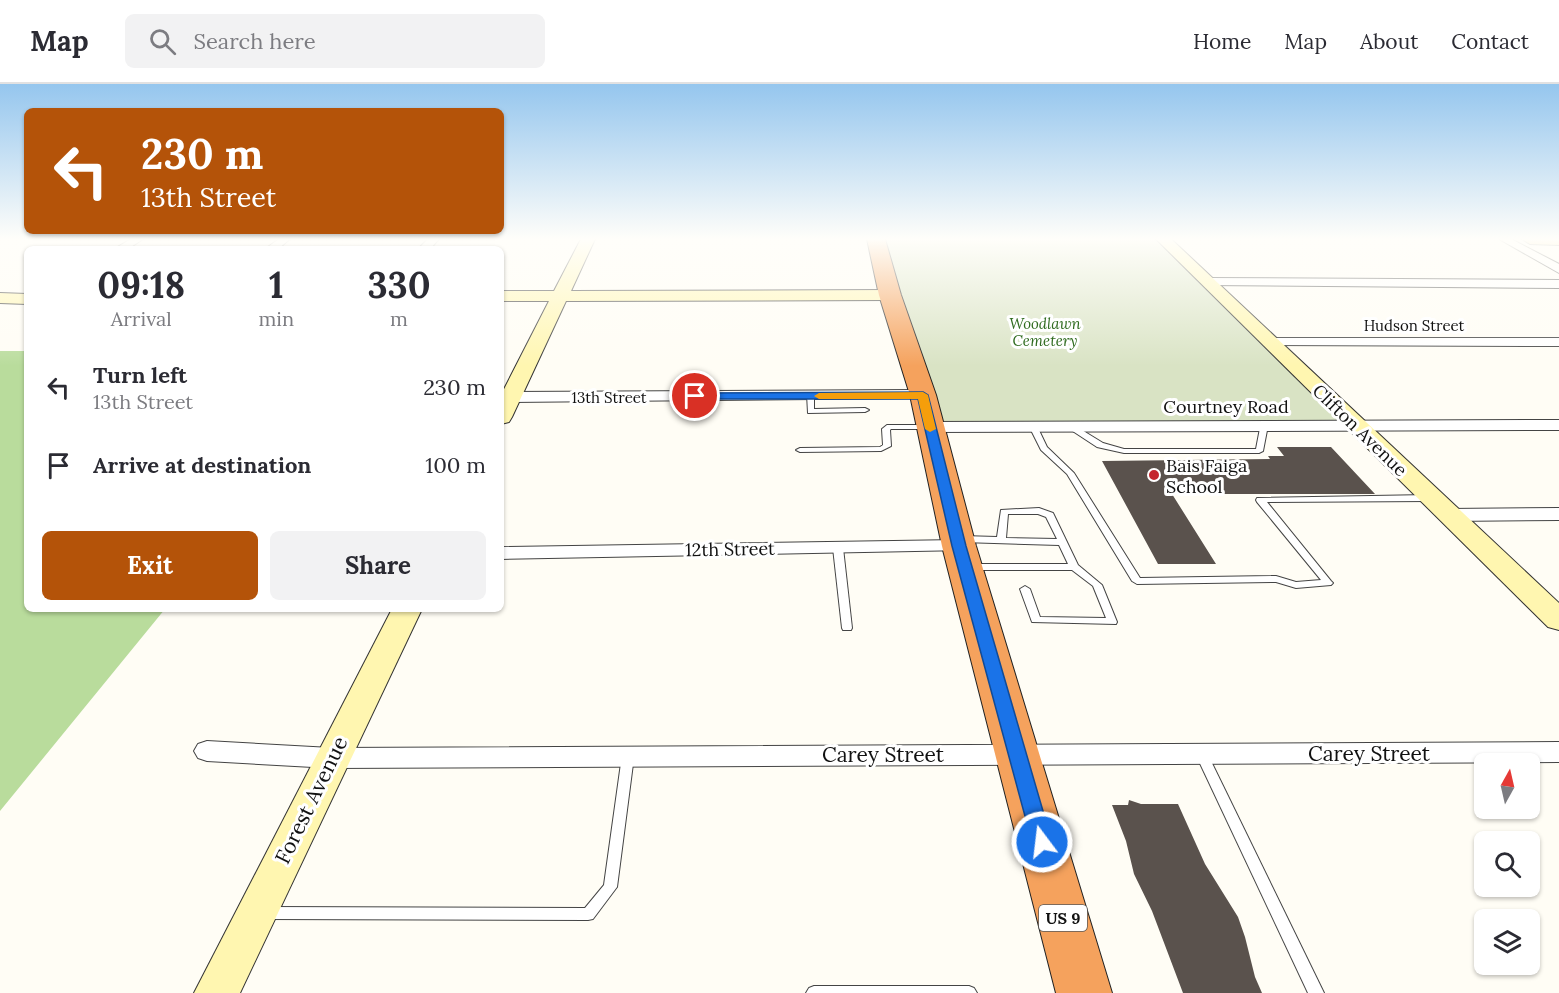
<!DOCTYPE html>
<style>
body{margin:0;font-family:Lora,serif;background:#f2f2f3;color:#2b2b33;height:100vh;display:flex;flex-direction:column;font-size:22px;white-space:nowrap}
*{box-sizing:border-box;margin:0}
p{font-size:20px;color:#7c7c81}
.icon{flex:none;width:33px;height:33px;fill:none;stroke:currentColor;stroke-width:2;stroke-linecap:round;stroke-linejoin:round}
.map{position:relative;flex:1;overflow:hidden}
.panel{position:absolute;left:24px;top:162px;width:480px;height:366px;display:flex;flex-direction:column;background:#fff;border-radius:9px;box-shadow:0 2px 4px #0004}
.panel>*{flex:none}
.guide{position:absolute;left:24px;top:24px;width:480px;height:126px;border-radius:9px;box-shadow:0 2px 4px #0004;background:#b45309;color:#fff;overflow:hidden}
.needle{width:39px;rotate:8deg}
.tools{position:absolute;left:1474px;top:669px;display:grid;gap:12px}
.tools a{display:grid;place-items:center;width:66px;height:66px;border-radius:9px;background:#fff;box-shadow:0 2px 4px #0004;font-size:30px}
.pin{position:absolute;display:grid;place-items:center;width:51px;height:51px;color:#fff;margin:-26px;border:3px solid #fff;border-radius:50%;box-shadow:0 2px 6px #0007}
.me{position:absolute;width:66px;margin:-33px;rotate:345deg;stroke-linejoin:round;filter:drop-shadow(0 0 4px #0008)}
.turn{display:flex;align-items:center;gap:21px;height:126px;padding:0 18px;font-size:27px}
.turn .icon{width:78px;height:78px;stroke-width:2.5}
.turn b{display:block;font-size:42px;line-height:51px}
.eta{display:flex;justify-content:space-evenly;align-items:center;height:102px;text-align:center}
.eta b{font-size:36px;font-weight:700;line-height:42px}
.action{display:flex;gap:12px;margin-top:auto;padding:12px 18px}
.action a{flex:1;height:69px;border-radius:9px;background:#b45309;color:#fff;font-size:24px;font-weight:700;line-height:69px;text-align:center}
.action a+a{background:#f2f2f3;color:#2b2b33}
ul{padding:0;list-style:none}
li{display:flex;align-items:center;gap:18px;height:78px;padding:0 18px}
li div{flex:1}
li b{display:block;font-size:22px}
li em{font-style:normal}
header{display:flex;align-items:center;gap:36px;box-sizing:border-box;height:84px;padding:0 30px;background:#fff;border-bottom:2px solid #e1e1e2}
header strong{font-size:28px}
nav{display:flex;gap:33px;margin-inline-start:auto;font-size:21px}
.search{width:420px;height:54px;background:#f2f2f3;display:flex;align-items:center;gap:15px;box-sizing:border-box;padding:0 21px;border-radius:9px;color:#7c7c81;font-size:22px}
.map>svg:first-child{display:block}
.forest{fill:#b9dc9c}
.cemetery{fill:#d9e3c4}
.building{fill:#5a524d}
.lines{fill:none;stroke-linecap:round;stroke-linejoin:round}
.lane-casing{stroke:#444;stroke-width:2}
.street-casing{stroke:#444;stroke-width:2}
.secondary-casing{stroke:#333;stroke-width:2}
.primary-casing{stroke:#222;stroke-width:2}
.highway-casing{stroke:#222;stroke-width:2}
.lane{fill:#fff;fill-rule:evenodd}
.street{fill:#fff;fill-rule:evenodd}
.secondary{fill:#fff6b0;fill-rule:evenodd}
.primary{fill:#f9d66b;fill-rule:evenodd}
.highway{fill:#f5a25d;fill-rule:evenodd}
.route{fill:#1a73e8;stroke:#114b97;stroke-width:1.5}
.slow{fill:#f59e0b}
.poi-dot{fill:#c4262e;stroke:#fff;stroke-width:2}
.labels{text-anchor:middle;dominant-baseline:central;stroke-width:6;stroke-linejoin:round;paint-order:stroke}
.far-park-label{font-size:15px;font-style:italic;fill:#2f6b1f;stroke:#fff}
.far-street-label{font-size:15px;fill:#111;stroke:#fff}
.shield{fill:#fff;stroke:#585858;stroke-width:1.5}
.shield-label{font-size:16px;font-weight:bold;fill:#111}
.street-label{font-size:18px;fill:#111;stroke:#fff}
.poi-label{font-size:18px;fill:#111;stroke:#fff;text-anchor:start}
.near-street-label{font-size:21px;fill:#111;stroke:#fff}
</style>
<header>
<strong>Map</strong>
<div class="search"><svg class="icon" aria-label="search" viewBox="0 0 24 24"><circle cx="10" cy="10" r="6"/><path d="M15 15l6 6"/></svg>Search here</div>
<nav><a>Home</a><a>Map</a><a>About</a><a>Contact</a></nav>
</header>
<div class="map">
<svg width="1559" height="909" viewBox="0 0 1559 909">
<rect width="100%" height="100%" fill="#fffdf5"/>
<path class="forest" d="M0,267H27V525H165L0,727Z"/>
<path class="cemetery" d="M876,155H1163L1354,340L930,343Z"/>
<g class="building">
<path d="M1277,363H1331L1375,410H1172L1216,480H1158L1102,377L1270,375L1268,372H1284Z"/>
<path d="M1129,716L1141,720H1178L1205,780L1238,833L1245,853L1255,893L1262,909H1183L1152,827L1134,790L1126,757L1112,721H1128Z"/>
</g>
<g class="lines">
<g class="lane-casing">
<g id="lane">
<path d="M807,310H810L814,312V325L865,324L869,326L865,328L808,329Z"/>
<path d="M1261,339H1264L1268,341L1263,367L1259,369H1124L1097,363L1065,342L1069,340H1072L1103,359L1124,365H1256Z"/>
<path d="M1030,340H1036L1047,363L1074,389L1140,494L1276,492L1296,498L1321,496L1257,418L1256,416L1257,414L1429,411L1433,414L1429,417L1267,418L1331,497L1333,499L1331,501L1296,504L1276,498L1137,500L1132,497L1067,390L1041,366L1029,342Z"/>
<path d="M887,341H928L932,343L928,345H891L890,346L891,362L881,367L800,368L796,366L800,364L880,363L883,361L882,345Z"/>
<path d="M1039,424L1053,429L1078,481L1102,501L1117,538L1116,540L1032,538L1020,505L1025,502L1030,505L1040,533L1106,534L1093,502L1072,486H970L965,483L970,480H1068L1059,461L962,458L957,455L962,452L997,453L1001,426ZM1008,430H1038L1046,433L1057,455L1006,454Z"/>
<path d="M838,461L843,464L852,544L851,546H843L842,544L833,464Z"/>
<path d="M1202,666L1206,668L1208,671L1324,909H1308L1196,671L1198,668Z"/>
<path d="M628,667L632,669L634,672L617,803L593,835L588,836L266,835L261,834L259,829L261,824L266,823L585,824L604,801L622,672L624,669Z"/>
<path d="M814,902H969L974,904L977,909H806L809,904Z"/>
</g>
</g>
<g class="street-casing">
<g id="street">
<path d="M131,155H143L128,165H114Z"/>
<path d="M279,155H290L278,165H265Z"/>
<path d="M428,155H439L430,165H418Z"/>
<path d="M1499,155H1511L1559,180V189Z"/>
<path d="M1209,194L1559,196V204L1205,201L1203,198Z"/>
<path d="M1269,254H1559V262L1264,261L1262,258Z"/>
<path d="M923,306L928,308L931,311L928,314L511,318L503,313L511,308Z"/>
<path d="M1559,336V346L930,348L922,343L930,338Z"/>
<path d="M1559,424V436L1448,437L1441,435L1439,431L1441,427L1448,425Z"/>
<path d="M959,456L966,458L969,462L966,466L501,475V463Z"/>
<path d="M207,657L331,664L1559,658V678L331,684L207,677L198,674L194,667L198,660Z"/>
</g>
</g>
<g class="secondary-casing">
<g id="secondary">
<path d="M581,155H595L571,207L890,206L896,207L899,211L896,215L890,216L566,217L512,333L509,338L501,340V311L549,217H501V207H554Z"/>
<path d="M1156,155H1171L1559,519V546L1548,543Z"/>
<path d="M0,209L27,210V220L0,219Z"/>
<path d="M392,525H422L240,909H194Z"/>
</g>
</g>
<g class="primary-casing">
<path id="primary" d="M1522,155H1559V161L1530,160Z"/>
</g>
<g class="highway-casing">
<path id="highway" d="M867,155H885L901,211L936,311L976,462L1112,909H1056L942,462L910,311L879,211Z"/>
</g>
<use href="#lane" class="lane"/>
<use href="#street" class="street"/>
<use href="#secondary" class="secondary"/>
<use href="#primary" class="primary"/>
<use href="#highway" class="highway"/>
</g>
<linearGradient id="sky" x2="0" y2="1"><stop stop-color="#95c6ee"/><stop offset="0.55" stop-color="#fffefa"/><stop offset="1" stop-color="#fffefa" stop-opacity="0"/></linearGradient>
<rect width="1559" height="282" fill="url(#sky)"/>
<path class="route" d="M923,308L928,311L966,462L1052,758L1049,764L1042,767L1035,764L1032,758L952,462L918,315H695L690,312L695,309Z"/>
<path class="slow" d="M923,308L928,311L936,345L930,348L925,345L918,315H819L814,312L819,309Z"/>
<circle class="poi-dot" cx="1154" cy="391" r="6"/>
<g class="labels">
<g class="far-park-label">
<text x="1045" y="239">Woodlawn<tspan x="1045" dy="17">Cemetery</tspan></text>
</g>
<g class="far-street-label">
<text x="1414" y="241">Hudson Street</text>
<text x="609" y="313">13th Street</text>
</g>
<rect class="shield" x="1039" y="821" width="48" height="26" rx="4.5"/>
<g class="shield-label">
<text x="1063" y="834">US 9</text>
</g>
<g class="street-label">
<text x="1226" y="322">Courtney Road</text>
<text transform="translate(1360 346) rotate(44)">Clifton Avenue</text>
<text transform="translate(730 465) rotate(-1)">12th Street</text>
</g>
<g class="poi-label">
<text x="1166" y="381">Bais Faiga<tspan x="1166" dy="21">School</tspan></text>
</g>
<g class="near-street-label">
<text x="1369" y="669">Carey Street</text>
<text x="883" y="670">Carey Street</text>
<text transform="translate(311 716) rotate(-64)">Forest Avenue</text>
</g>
</g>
</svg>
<div class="tools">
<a><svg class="needle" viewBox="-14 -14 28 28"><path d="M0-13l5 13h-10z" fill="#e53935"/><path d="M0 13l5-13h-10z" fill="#7c7c81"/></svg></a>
<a><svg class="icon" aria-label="search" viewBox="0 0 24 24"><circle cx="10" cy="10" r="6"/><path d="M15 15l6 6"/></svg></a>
<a><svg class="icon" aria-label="layers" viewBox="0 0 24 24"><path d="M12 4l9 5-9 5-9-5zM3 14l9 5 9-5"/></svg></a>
</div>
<div class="pin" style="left:695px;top:312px;background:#d93025"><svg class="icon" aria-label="arrive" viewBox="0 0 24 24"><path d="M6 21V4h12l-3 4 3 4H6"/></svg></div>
<svg class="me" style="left:1042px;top:758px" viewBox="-20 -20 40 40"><circle r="17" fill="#1a73e8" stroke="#fff" stroke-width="3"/><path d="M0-11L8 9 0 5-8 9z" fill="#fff"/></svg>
<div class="guide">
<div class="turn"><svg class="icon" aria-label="left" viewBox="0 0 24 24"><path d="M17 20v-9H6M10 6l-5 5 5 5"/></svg><div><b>230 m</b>13th Street</div></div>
</div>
<section class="panel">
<div class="eta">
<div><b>09:18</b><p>Arrival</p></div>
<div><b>1</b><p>min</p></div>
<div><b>330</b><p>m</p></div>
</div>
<ul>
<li><svg class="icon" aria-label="left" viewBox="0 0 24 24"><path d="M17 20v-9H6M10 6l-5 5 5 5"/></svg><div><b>Turn left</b><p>13th Street</p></div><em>230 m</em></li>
<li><svg class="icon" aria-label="arrive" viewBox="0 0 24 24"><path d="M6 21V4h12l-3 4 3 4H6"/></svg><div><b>Arrive at destination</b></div><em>100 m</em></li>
</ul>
<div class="action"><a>Exit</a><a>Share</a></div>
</section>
</div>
